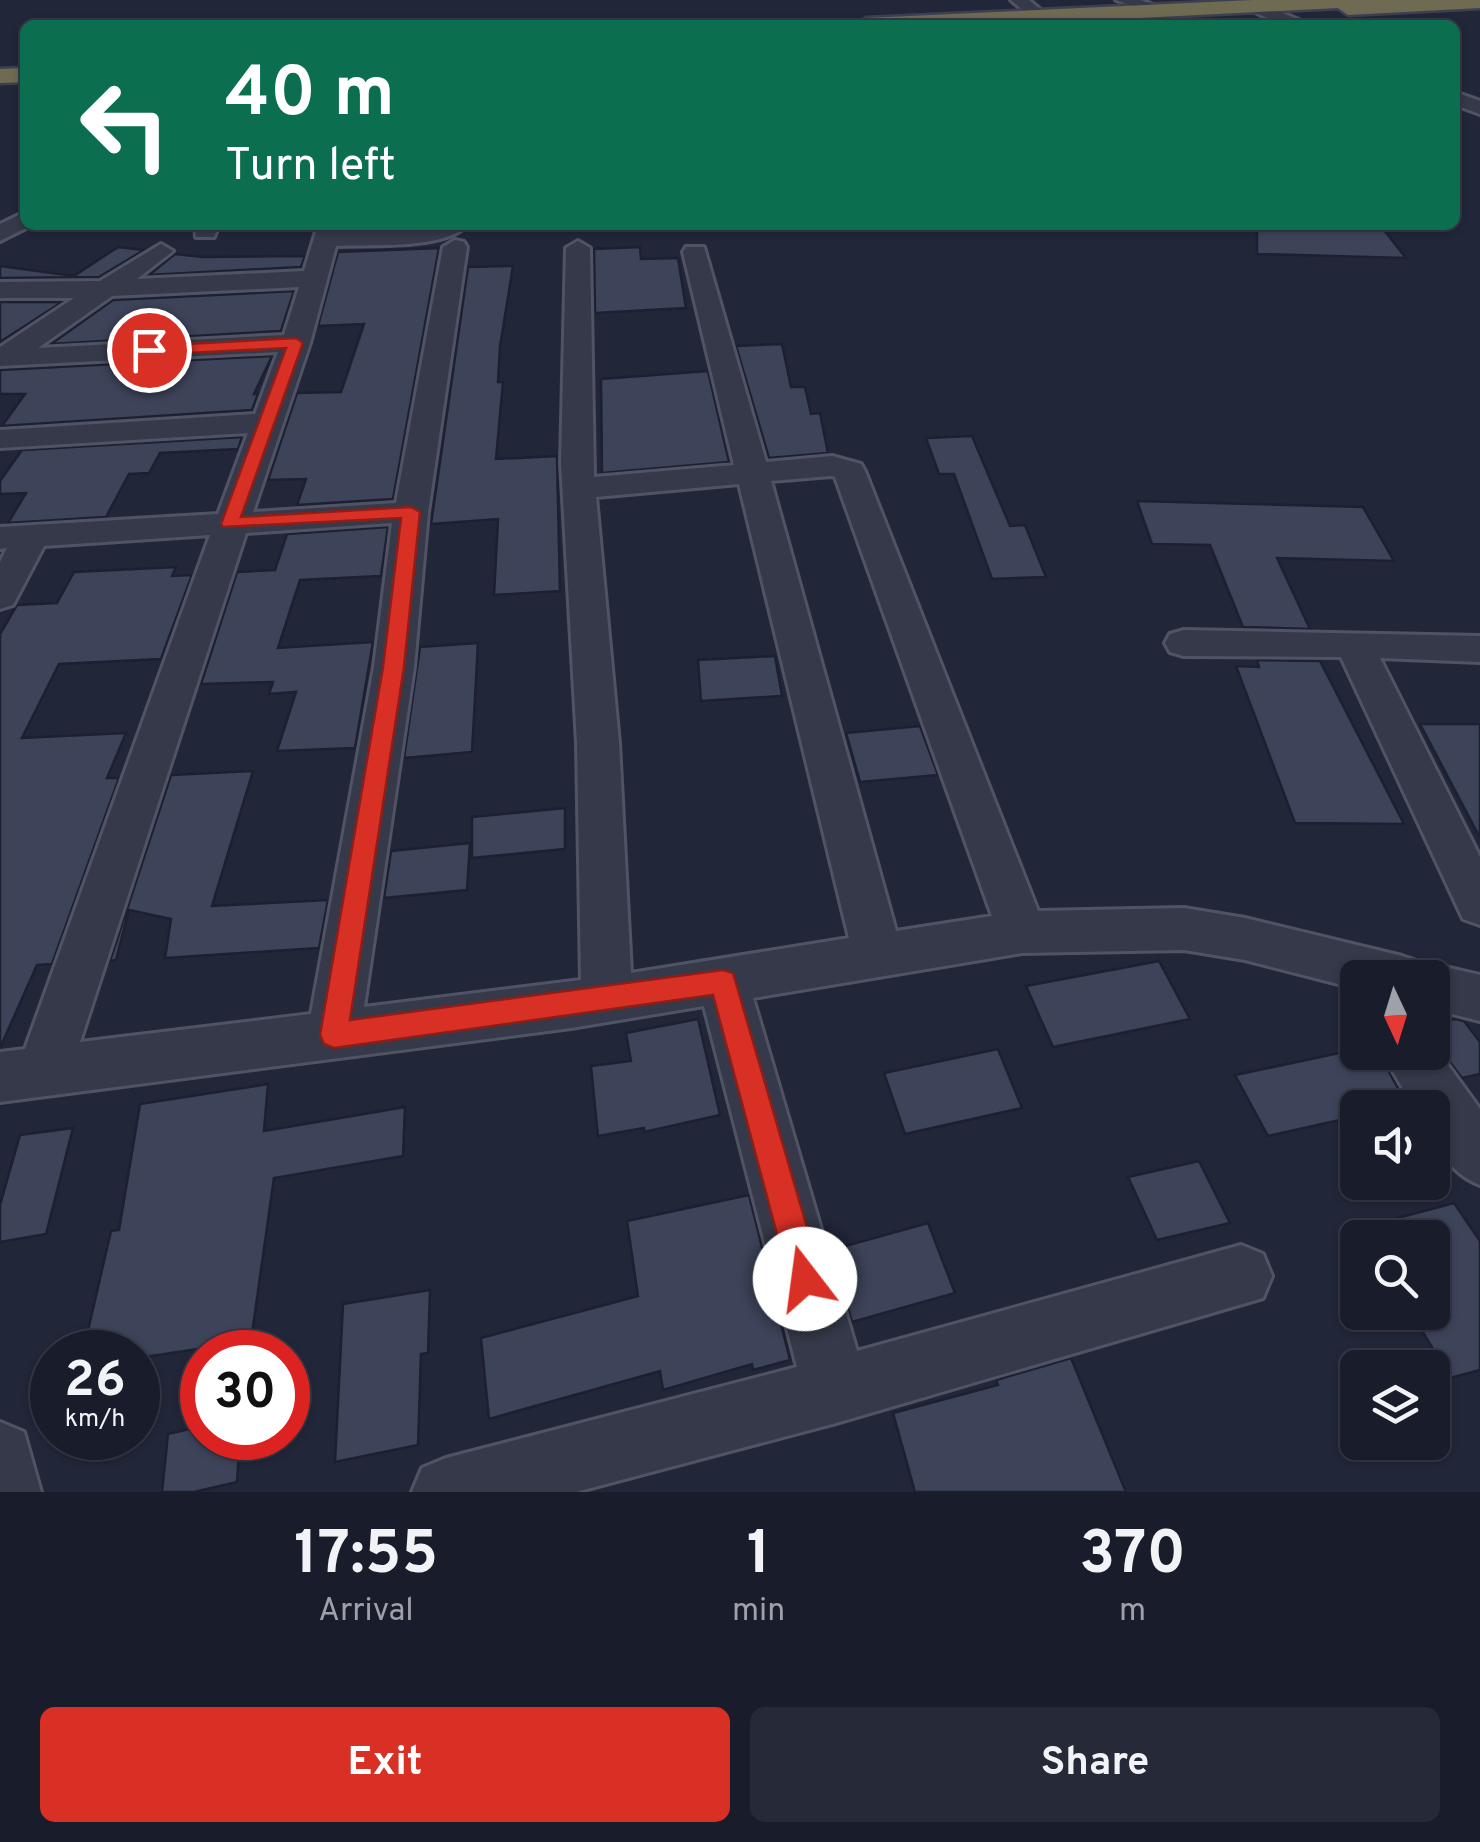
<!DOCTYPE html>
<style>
body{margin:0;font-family:Overpass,sans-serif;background:#262937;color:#f1f3f6;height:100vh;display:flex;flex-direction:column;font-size:38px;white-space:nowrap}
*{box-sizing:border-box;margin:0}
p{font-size:32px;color:#9fa1a9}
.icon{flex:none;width:55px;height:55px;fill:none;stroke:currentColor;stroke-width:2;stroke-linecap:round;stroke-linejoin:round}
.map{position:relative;height:1492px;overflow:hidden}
.details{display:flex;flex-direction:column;background:#191c2b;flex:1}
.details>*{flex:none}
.guide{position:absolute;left:20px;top:20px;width:1440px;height:210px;border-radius:15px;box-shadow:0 2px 8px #0004,0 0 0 2px #373a47;background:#0b6e4f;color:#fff;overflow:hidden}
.needle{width:65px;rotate:176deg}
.controls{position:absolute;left:1340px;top:960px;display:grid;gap:20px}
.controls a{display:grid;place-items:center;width:110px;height:110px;border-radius:15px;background:#191c2b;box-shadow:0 2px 8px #0004,0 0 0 2px #373a47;font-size:50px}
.speed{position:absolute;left:30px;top:1330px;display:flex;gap:20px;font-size:50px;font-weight:700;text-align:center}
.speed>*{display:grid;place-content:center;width:130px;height:130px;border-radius:50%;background:#191c2b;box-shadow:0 2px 8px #0004,0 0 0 2px #373a47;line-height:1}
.speed small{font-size:25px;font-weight:400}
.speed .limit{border:15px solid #d22;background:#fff;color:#111}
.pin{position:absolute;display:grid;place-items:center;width:85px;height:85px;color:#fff;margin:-42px;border:5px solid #fff;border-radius:50%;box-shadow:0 2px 10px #0007}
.me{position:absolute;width:110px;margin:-55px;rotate:345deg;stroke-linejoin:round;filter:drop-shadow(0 0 8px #0008)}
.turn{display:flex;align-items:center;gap:35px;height:210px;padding:0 40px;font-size:45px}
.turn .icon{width:130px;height:130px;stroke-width:2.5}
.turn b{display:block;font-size:70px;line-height:85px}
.eta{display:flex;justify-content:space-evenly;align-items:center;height:170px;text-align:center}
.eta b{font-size:60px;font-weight:700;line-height:70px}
.cta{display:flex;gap:20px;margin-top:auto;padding:20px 40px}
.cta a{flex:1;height:115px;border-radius:15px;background:#d93025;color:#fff;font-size:40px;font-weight:700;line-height:115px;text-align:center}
.cta a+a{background:#262937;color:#f1f3f6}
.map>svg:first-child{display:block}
.building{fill:#3d4359;stroke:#1c2030;stroke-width:2.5}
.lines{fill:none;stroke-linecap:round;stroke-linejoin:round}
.minor-casing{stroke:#505364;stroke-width:6}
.highway-casing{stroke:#3d4051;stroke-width:5}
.minor{fill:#353949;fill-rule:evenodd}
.highway{fill:#6f6b52;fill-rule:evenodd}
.route{fill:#d93025;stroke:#8d1f18;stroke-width:2.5}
</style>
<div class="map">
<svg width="1480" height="1492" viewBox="0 0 1480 1492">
<rect width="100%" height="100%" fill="#212639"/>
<g class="building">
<path d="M1257,225H1380L1406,258L1257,254Z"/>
<path d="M118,247L144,250L99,277L0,278V266L74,276Z"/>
<path d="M640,247L641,259L678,258L686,308L595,313L594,249Z"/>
<path d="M439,248L393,499L297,505L306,479L268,480L297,393L341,392L364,324L318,326L338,252Z"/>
<path d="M175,254L203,257L305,256L301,267L149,275Z"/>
<path d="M513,266L500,347L498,382H503L496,459L557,456L560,591L494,595L498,519L431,524L468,267Z"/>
<path d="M294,291L281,331L51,344L113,300Z"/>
<path d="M0,302H62L0,342Z"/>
<path d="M782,344L791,387H805L811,414L820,413L828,453L769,458L736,346Z"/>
<path d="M272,356L254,394H258L252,410L2,426L25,394H0V370Z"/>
<path d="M708,371L729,462L602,473L601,379Z"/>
<path d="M972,436L1010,526L1025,525L1046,577L992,579L954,474H939L926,438Z"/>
<path d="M242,437L238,449L160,453L149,473L129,474L106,517L8,523L26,493L0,494V481L22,450Z"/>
<path d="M1137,501L1363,507L1394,561L1277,558L1310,629L1243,627L1210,545L1152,544Z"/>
<path d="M388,527L381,576L300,580L278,648L373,642L355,748L277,751L296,692L269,694L273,682L201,684L237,572L275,570L287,534Z"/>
<path d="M176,567L172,576L192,575L161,659L59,664L22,738L126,733L107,778H119L52,964L37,965L0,1048V634L17,605L57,603L74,572Z"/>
<path d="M478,643L472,752L404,758L420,647Z"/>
<path d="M775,656L782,696L701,701L698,660Z"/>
<path d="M1257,660L1320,661L1404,824L1295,823L1236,666L1259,667Z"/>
<path d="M1420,724H1480V838Z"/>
<path d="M920,726L938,775L860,782L846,733Z"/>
<path d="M253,771L212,906L328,900L319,948L165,958L171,919L129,910L116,960L110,961L171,775Z"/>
<path d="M565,808V849L472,858V817Z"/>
<path d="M470,843L467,890L384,898L391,851Z"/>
<path d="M1159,961L1190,1019L1053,1047L1026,986Z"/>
<path d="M698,1019L720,1115L644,1132V1128L598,1136L591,1066L631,1061L626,1033Z"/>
<path d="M1456,1019L1464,1021L1480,1042V1074L1462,1078L1432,1039V1023Z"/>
<path d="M998,1049L1022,1108L905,1134L884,1073Z"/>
<path d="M1358,1049V1052H1378L1399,1090L1388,1092L1398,1108H1358V1116L1268,1136L1235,1075Z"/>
<path d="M268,1084L264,1131L405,1107L403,1156L274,1178L251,1341L138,1358V1352H83L111,1231L119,1230L140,1104Z"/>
<path d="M73,1128L46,1234L0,1242V1205L20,1135Z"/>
<path d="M1199,1161L1230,1223L1157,1240L1128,1177Z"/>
<path d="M749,1195L790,1360L753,1370L752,1364L663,1390L660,1371L489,1419L481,1338L638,1296L627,1221Z"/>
<path d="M1454,1203L1480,1241V1370L1450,1378L1411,1312H1432V1238H1365L1364,1227Z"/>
<path d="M928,1223L955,1293L852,1322L831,1250Z"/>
<path d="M430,1290L428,1353L421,1354L418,1445L335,1462L343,1304Z"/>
<path d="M1071,1358L1126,1492H915L893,1413L998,1385L996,1380Z"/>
<path d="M202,1426V1438H240L237,1482L194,1492H162L168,1434Z"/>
</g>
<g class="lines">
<g class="minor-casing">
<g id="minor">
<path d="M1011,0H1029L1048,16L1034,20Z"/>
<path d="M1116,0H1141L1166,10L1158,15Z"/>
<path d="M1255,1L1301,21L1303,25H1282L1249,9L1247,6Z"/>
<path d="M1455,92L1480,101V114L1455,105Z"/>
<path d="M25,212V225H32L0,241V224Z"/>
<path d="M195,225H219L214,237H196Z"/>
<path d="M318,225H342L340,231L467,225C445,250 369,244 336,246L310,343L253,512L396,503L443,247L455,240L464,242L467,247L428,512L414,667L364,1007L581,980L577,743L561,463L566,248L578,241L590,248L594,477L734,465L683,252L686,247H704L766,462L832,456L861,464L865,471L1038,911L1184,908L1245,918L1402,956L1420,962L1422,967L1432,964L1480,975V1021L1432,1009V978H1358V989L1245,960L1184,950L1022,953L753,998L857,1351L1241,1245L1263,1254L1272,1276L1263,1298L836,1423L576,1492H412L422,1468L446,1458L797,1367L704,1006L571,1028L0,1102V1052L25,1049L210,535L44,546L13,605L0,609V562L7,548L0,549V527L218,514L248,433L0,448V430L255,414L278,352L0,366V347L74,298H0V282L100,281L161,244L173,251L137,279L304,271ZM299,287L284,335L38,348L112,296ZM831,476L835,477L992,916L896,931L771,481ZM739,484L849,938L631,973L619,743L596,497ZM392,523L374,667L311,1014L80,1042L246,533Z"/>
<path d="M1184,630L1480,636V662L1380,658L1480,857V925L1463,919L1341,657L1184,656L1170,652L1165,643L1170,634Z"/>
<path d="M1432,1043L1480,1109V1185C1447,1172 1432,1142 1432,1108H1414L1382,1052H1432Z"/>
<path d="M0,1422L24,1432L41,1492H0Z"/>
</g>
</g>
<g class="highway-casing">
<g id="highway">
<path d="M1253,0H1480V8L1348,15L1338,8L1000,25H855L866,18Z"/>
<path d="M25,68V82L0,83V69Z"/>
</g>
</g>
<use href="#minor" class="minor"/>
<use href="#highway" class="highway"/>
</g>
<path class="route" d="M296,338L303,343L241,517L411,507L420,512L404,667L350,1020L723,970L733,973L822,1279L817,1290L805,1295L794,1290L789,1279L713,995L334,1048L324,1044L320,1035L383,667L401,518L223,527L221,524L286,348L149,355L141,350L149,346Z"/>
</svg>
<div class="controls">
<a><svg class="needle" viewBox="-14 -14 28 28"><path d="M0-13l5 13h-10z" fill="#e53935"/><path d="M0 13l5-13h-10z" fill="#9fa1a9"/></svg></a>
<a><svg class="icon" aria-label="sound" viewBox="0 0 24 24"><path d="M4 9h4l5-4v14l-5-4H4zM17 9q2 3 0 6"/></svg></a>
<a><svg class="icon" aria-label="search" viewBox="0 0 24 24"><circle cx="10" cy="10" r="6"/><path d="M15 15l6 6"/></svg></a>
<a><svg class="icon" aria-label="layers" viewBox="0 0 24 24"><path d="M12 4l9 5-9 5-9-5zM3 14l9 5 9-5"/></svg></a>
</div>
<div class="speed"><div>26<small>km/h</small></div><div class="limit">30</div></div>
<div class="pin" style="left:149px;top:350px;background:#d93025"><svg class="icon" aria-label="arrive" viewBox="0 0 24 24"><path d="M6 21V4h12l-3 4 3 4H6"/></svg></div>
<svg class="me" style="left:805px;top:1279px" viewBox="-20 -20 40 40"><circle r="19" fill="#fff"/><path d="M0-13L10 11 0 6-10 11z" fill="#d93025"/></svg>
<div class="guide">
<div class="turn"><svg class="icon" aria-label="left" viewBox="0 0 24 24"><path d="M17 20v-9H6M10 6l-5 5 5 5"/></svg><div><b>40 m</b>Turn left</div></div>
</div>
</div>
<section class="details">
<div class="eta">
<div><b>17:55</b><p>Arrival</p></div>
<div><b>1</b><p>min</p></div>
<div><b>370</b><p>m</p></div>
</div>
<div class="cta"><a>Exit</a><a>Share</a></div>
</section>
